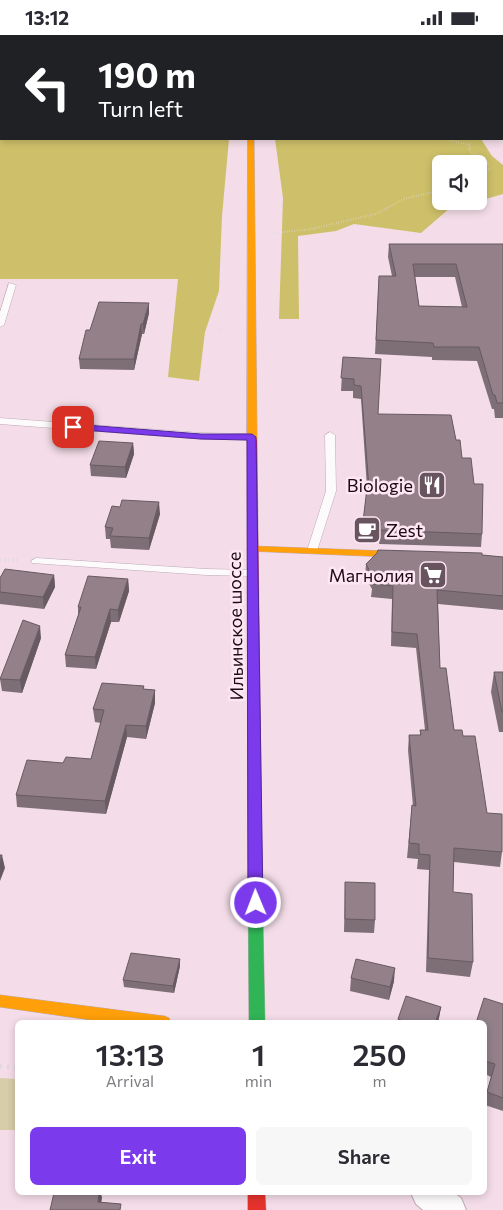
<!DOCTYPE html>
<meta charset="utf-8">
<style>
body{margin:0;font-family:Commissioner,sans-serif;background:#f7f7f7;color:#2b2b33;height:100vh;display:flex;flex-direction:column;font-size:19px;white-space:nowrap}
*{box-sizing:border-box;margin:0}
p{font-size:16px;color:#7c7c81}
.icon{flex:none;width:28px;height:28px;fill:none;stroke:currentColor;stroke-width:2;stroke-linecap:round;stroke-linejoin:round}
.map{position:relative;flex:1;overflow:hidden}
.details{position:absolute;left:15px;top:985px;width:472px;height:175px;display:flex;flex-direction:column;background:#fff;border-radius:8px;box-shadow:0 2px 8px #0003}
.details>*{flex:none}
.top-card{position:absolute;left:0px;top:0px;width:504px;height:105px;box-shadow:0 2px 8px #0003;background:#202124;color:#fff;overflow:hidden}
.controls{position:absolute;left:432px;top:120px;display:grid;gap:10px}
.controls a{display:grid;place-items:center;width:55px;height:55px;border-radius:8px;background:#fff;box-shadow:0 2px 8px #0003;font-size:25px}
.pin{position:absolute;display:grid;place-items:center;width:42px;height:42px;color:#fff;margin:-21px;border-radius:10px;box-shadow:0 2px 8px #0006}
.me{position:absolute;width:55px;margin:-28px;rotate:359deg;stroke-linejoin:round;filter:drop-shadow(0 0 4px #0008)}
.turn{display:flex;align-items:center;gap:18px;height:105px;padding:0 15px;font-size:22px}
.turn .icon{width:65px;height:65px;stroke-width:2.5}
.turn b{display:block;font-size:35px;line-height:42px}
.eta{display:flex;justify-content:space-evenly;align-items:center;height:85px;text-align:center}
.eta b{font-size:30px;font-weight:600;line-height:35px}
.action{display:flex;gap:10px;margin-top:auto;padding:10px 15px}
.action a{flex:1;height:58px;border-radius:8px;background:#7c3aed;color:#fff;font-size:20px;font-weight:600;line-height:58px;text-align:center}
.action a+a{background:#f7f7f7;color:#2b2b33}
.status{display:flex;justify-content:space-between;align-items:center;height:35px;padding:0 25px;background:#fff;direction:ltr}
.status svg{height:14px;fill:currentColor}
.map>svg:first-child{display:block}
.green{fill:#d8cda9}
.forest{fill:#cec06a}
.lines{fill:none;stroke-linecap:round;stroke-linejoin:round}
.lane-casing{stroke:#beaab4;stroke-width:1}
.street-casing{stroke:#beaab4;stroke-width:2}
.fast-casing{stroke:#beaab4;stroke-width:1}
.slow-casing{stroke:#beaab4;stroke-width:1}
.jam-casing{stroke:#beaab4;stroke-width:1}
.path-far2{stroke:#e0d8db;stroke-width:2;stroke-dasharray:0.5 2;stroke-linecap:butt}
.path-far1{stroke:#e0d8db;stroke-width:2.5;stroke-dasharray:1 3;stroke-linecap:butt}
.path{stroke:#e0d8db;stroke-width:4.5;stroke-dasharray:2 5;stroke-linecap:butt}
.lane{fill:#fdfafc;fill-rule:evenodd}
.street{fill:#fdfafc;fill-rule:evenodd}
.fast{fill:#30b455;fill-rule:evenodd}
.slow{fill:#ff9f0a;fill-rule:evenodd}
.jam{fill:#e5322d;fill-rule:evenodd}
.wall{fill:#7e6e76;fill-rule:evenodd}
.shaded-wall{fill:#675a60}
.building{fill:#938089;stroke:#675a60;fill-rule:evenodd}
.route{fill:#7c3aed;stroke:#51269a}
.labels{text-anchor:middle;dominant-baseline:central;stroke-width:5;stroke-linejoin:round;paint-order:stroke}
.poi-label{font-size:18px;fill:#1c0b14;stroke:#fee7f2;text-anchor:end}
.street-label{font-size:18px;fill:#1c0b14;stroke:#fee7f2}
</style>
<div class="status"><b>13:12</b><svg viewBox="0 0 49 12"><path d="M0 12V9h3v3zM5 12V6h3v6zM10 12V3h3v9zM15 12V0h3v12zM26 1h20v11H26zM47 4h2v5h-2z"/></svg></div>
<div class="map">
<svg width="503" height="1175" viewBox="0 0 503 1175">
<rect width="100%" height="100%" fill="#f4dde8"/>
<g class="green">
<path d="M320,0H503V82L502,1Z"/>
<path d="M0,1043L17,1044V1095H0Z"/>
</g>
<g class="forest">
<path d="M0,102L229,104L222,181L219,256L205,297L199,346L168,342L178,244H0Z"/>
<path d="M275,104H481L492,121L503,130V159L479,166V129H441V166H476L450,173L421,198L354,189L336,196L298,201L299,284H279L283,163Z"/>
</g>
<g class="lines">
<g class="lane-casing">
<g id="lane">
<path d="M9,248L16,250L4,290L0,292V277Z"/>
<path d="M0,383L201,398L252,399L257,402L252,405L201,404L0,389Z"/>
<path d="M330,397L335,400L336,456L317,516L312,519L307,516L326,456L325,400Z"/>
<path d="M36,523L206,534L252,535L257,538L252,541L206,540L32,528L31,526Z"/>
</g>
</g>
<g class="street-casing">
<path id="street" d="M411,1158H454L461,1163L466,1175H423L416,1169Z"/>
</g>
<g class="fast-casing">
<path id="fast" d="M255,831L260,832L262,836L265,988H249L248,836L250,832Z"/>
</g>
<g class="slow-casing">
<g id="slow">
<path d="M246,0H252V1H247Z"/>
<path d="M248,104H254L257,405L252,408L247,405Z"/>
<path d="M252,511L413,517L418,520L413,523L248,516L247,514L248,512Z"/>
<path d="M0,960L164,981L169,983L171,988H112L0,972Z"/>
</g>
</g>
<g class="jam-casing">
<g id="jam">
<path d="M252,402L257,405L262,836L260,840L255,841L250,840L248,836L247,405Z"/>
<path d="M248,1158H265L266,1175H248Z"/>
</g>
</g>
<g class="path-far2">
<path d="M401,0L406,1"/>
<path d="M474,1L478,0"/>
<path d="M444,104L470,110L469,115L487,127L490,134L479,141"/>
<path d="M272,198L311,194L376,179L404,164L441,155"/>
<path d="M219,294L229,293"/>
</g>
<path class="path-far1" d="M0,525H19"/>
<path class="path" d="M0,1031L18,1033"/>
<use href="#lane" class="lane"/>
<use href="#street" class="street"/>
<use href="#fast" class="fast"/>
<use href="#slow" class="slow"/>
<use href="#jam" class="jam"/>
</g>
<g class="wall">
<path d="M389,209H503V383H495L494,374H492L477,326L432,325V322L375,319L379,241H392L388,222ZM415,242H455L462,272L419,271Z"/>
<path d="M149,278L144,299H142L134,335L80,334L79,324L90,295Z"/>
<path d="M343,322L378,379L456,405L462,423L482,499L481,512L379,509L380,502L362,501L363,487L367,453L361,364L353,363V356H341Z"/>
<path d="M133,408L134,419L126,443L91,441L90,430Z"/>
<path d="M160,479L149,515L111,513L110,504H106L105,492Z"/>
<path d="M482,520L503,522V575L438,569L440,633L454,695L463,701L487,778L502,817L500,832L454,827L453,857L473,927L470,942L426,937L429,835L417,834L418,824L407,823L412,770L413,771L408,715L409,700H420V695H425L416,613L391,611L392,564L371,562L372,554L365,542L366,529Z"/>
<path d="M54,540L55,552L44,574L0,569V543Z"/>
<path d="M128,544L129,556L119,587H111L96,634L66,632L65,620L78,581V572Z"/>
<path d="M41,603L22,658L2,656L0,644Z"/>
<path d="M494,637H503V697H499L491,657Z"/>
<path d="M144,654L155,655V668L146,704L127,702L106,779L17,772L16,760L91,724L101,688L95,687L93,674Z"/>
<path d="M345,847L375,885L374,898L344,897Z"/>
<path d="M180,924V931L174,958L124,952L123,945Z"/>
<path d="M351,943L394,946L389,965L350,956Z"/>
<path d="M503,969V1076L485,1070L487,1057L491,1042L485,1039V988Z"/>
<path d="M441,972L438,988H397L398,984Z"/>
</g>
<g class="shaded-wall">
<path d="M149,268V278L144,299L143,289Z"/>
<path d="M141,289L142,299L134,335V324Z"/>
<path d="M133,408L134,419L126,443L125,432Z"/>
<path d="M159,467L160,479L149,515V503Z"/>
<path d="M54,540L55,552L44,574L43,562Z"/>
<path d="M128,544L129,556L119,587L118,575Z"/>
<path d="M110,574L111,587L96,634L95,622Z"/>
<path d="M40,591L41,603L22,658L20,645Z"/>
<path d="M155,655V668L146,704V691Z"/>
<path d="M126,690L127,702L106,779L105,766Z"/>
<path d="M2,820L5,833L0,846V827Z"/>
<path d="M180,924V931L174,958L173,951Z"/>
<path d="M395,933L394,946L389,965L390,952Z"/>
<path d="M441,972L438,988H435Z"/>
<path d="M99,1158H101L102,1163L100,1175L98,1167Z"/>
</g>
<g class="building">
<path d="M389,209H503V368H497L495,360H493L479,312H434L433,308L376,305L379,241H396ZM413,229H456L467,272L419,271Z"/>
<path d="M99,267L149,268L143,289H141L134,324H79L86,295H90Z"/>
<path d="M343,322L381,324L378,379L451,380L456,405H460L462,423H471L474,449H483L482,499L380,495L381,488L363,487L367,453H369L361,351L354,350V344L341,343Z"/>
<path d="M99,406L133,408L125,432L90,430Z"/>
<path d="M122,465L159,467L149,503L110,501L113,493L105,492L112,471L120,472Z"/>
<path d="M378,515L482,518V520L503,522V561L437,555L440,633H446L454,695H462L463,701H475L487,778L502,779V817L454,813L453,857L472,859L473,927L428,923L430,820L419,819V809L409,808L412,770L416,771L409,700H421L420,695H428L417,599L392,597L393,551L372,549L373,542L366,529L377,518Z"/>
<path d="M5,534L54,540L43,562L0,557V543Z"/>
<path d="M88,541L128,544L118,575L110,574L95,622L65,620L81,572H78Z"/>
<path d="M23,585L40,591L20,645L0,644Z"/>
<path d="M494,637H503V677H502Z"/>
<path d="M102,648L144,651L143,654L155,655L146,691L126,690L105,766L16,760L27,725L63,728L66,722L91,724L104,675L93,674Z"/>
<path d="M0,820H2L0,827Z"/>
<path d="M345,847L375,848V885L345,884Z"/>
<path d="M131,918L180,924L173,951L123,945Z"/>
<path d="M356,924L395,933L390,952L351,943Z"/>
<path d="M406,961L441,972L435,988H407L398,984Z"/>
<path d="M484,963L503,969V1063L487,1057L495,1029L485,1026V988H476Z"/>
<path d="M54,1158H99L98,1167L121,1169L120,1175H50Z"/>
</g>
<path class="route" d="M73,389L201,399H252L256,402L263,868L261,872L256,874L250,872L248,868L247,405L201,404L70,394L68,392Z"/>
<defs>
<g id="restaurant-square" transform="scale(1.4375)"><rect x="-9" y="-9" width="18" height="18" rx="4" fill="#68545e" stroke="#fee7f2"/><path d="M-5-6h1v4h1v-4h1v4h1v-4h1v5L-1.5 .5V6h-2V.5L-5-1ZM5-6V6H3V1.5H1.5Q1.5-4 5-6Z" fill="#fff"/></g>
<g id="cafe-square" transform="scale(1.4375)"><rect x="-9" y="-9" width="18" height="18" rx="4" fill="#68545e" stroke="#fee7f2"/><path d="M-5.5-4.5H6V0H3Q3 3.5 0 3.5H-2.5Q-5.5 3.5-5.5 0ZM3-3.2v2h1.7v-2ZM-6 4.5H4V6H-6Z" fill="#fff"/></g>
<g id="supermarket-square" transform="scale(1.4375)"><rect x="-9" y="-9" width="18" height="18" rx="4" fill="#68545e" stroke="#fee7f2"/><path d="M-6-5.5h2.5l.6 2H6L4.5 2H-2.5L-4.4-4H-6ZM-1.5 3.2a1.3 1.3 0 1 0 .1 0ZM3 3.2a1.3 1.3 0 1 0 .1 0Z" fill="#fff"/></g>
</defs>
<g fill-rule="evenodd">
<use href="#restaurant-square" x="432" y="450"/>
<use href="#cafe-square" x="367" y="495"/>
<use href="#supermarket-square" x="433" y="540"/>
</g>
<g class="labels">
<g class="poi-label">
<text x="413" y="450">Biologie</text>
<text x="386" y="495" text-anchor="start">Zest</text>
<text x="414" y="540">Магнолия</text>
</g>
<g class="street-label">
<text transform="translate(235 591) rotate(-91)">Ильинское шоссе</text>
</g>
</g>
</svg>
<div class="controls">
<a><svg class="icon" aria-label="sound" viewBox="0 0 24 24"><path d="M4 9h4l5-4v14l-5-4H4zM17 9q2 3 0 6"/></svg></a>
</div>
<div class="pin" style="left:73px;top:392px;background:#d93025"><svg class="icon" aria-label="arrive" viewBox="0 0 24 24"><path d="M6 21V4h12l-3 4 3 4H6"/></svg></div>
<svg class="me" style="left:256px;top:868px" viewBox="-20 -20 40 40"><circle r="17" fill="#7c3aed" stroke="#fff" stroke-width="3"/><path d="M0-11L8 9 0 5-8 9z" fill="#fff"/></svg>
<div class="top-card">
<div class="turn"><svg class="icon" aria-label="left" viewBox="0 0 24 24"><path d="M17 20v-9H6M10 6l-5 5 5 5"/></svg><div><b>190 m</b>Turn left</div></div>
</div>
<section class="details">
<div class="eta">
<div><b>13:13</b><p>Arrival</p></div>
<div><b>1</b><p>min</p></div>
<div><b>250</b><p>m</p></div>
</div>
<div class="action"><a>Exit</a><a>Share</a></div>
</section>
</div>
